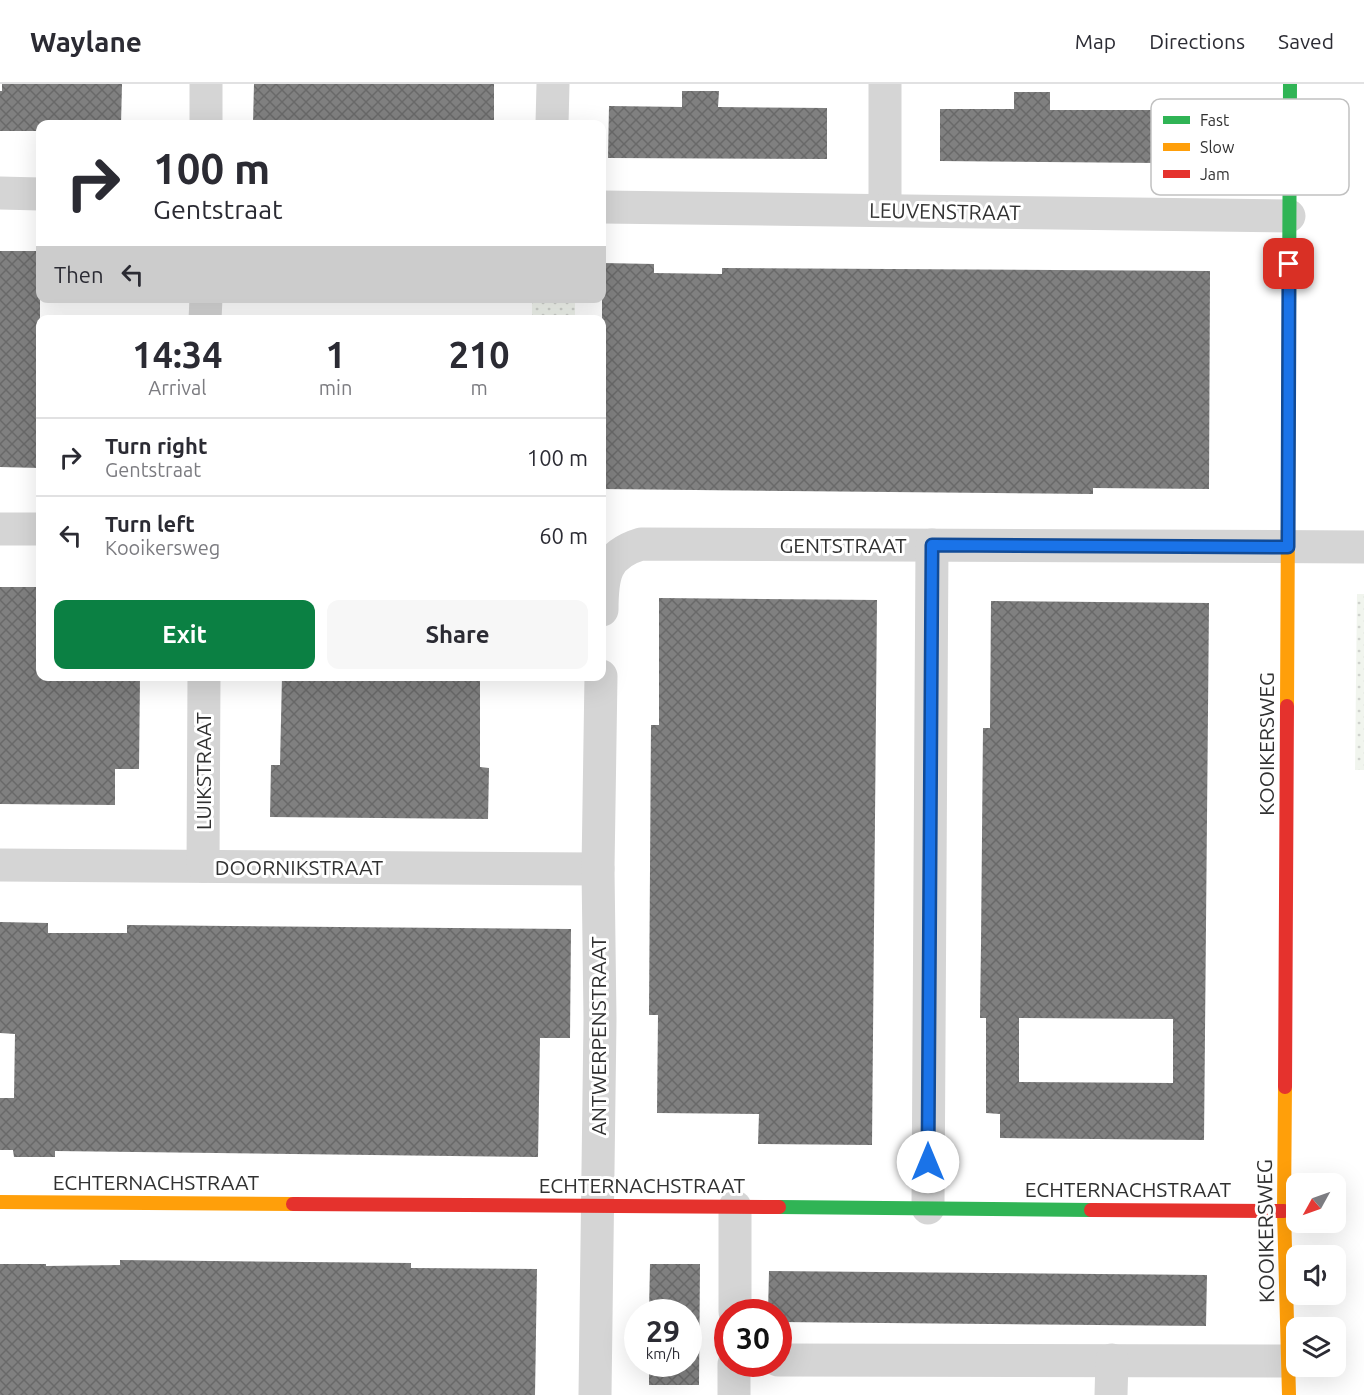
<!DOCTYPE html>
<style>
body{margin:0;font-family:Ubuntu,sans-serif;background:#f7f7f7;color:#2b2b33;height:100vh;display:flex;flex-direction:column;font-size:22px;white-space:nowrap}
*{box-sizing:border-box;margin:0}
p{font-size:20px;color:#7c7c81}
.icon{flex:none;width:33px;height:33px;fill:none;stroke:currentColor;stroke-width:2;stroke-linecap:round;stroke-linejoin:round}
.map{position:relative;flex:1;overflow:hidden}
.panel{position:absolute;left:36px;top:231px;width:570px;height:366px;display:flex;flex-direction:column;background:#fff;border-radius:12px;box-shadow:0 6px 24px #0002}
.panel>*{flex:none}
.top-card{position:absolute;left:36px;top:36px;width:570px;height:183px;border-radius:12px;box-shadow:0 6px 24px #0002;background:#fff;color:#2b2b33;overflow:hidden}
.needle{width:39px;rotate:230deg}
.tools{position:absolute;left:1286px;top:1089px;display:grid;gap:12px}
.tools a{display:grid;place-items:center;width:60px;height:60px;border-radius:12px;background:#fff;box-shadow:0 6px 24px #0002;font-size:30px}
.speed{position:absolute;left:624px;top:1215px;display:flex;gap:12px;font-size:30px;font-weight:700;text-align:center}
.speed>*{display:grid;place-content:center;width:78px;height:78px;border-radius:50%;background:#fff;box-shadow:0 6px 24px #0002;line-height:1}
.speed small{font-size:15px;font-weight:400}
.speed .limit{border:9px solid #d22;background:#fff;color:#111}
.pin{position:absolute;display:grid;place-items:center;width:51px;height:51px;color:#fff;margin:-26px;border-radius:12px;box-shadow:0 3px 9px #0006}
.me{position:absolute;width:66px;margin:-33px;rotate:0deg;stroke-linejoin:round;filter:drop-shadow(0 0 4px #0008)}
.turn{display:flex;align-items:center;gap:21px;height:126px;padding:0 18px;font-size:27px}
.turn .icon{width:78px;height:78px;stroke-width:2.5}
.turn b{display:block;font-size:42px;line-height:51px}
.then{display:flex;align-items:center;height:57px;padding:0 18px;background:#0003;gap:12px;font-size:22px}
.eta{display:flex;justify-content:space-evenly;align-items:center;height:102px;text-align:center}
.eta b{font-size:36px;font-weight:700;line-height:42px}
.cta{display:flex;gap:12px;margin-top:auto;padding:12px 18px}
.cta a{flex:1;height:69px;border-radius:12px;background:#0b8043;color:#fff;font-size:24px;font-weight:700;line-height:69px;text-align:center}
.cta a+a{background:#f7f7f7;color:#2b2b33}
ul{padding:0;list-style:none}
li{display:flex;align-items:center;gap:18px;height:78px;padding:0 18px;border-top:2px solid #e1e1e2}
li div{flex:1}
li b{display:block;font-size:22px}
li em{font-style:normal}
header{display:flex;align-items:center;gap:36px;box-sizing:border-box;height:84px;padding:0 30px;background:#fff;border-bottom:2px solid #e1e1e2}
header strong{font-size:28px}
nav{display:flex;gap:33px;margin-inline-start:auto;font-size:21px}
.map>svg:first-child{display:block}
.green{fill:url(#green-dots)}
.building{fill:url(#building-cross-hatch);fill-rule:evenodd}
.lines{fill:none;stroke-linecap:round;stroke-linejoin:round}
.street{stroke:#d5d5d5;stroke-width:33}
.fast{stroke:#30b455;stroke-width:14}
.slow{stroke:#ff9f0a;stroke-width:14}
.jam{stroke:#e5322d;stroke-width:14}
.route-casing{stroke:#114b97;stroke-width:15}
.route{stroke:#1a73e8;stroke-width:10}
.labels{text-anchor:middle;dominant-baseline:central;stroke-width:6;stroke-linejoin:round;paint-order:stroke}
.street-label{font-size:21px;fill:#313131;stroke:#fff}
.key{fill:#fff;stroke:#c1c1c1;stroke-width:1.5}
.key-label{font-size:16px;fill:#313131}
</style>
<header>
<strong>Waylane</strong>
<nav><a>Map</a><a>Directions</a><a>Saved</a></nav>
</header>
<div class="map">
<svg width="1364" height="1311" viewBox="0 0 1364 1311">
<defs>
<pattern id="green-dots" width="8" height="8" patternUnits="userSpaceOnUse" patternTransform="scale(1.5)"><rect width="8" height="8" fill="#f1f5ee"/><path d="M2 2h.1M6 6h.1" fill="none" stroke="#cfd2cd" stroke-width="1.8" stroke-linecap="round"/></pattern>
<pattern id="building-cross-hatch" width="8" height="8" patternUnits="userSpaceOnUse" patternTransform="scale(1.5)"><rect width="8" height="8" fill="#808080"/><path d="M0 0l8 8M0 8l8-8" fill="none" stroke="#696969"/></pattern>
</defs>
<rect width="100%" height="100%" fill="#fff"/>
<g class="green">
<rect x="532" y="215" width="43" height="20"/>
<path d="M1357,510H1364V686H1355Z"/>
</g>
<g class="building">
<path d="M2,0H122L121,40H40V47H0V7H2Z"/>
<path d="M254,0H494V40H253Z"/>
<path d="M682,7H719L718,23L827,24V75L608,74L609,22L682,23Z"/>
<path d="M1014,8H1050V26H1159L1158,79L940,77V25H1014Z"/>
<path d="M0,167H40V384L0,383Z"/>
<path d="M602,179L654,180V189L722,190V184L1210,187L1209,405L1093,404V410L602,405Z"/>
<path d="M0,503H40V592H140L139,685H115V721L0,720Z"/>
<path d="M659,514L877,516L872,1061L758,1060L759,1030L657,1029L658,931H649L651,641H659Z"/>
<path d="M991,517L1209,519L1204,1056L1000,1054V1030L986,1029V934H980L981,861L983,644H990ZM1019,934L1173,935V999L1019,998Z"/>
<path d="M282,592H480V683L489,684L488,735L270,733L271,681H280Z"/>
<path d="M0,838L48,839V849H127V841L571,845L570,954H540L538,1073L55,1067V1073H14L13,1066H0V1014H14L15,950L0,949Z"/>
<path d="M120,1176L411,1179V1184L537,1185L535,1311H0V1180H46V1182L120,1181Z"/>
<path d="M650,1180H700L699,1301H649V1280H688V1228H649Z"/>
<path d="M769,1187L1207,1191L1206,1242L778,1238V1228H768Z"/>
</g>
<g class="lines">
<g class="street">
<path d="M885,0V126"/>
<path d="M206,40V0"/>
<path d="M552,40L553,0"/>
<path d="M0,109L40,110"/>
<path d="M602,123L1289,132"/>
<path d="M205,236L206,214"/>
<path d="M0,445H40"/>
<path d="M602,526C602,491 605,471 641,460L1364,463"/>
<path d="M0,781L598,785"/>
<path d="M203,782L204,592"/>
<path d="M928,1124L932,461"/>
<path d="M735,1228V1123"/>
<path d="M778,1276L1288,1277"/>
<path d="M595,1311L600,935L598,785L601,592"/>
<path d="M734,1311V1280"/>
<path d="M1111,1311L1112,1276"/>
</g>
<g class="fast">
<path d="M1289,231L1290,0"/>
<path d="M779,1123L1091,1126"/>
</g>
<g class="slow">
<path d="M1287,622L1289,231"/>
<path d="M1285,1003L1284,1127L1289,1311"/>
<path d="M0,1118L293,1120"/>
</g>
<g class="jam">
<path d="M1285,1003L1287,622"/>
<path d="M293,1120L779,1123"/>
<path d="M1091,1126L1284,1127"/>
</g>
</g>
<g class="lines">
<g class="route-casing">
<path id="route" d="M928,1078L932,461L1288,463L1289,180"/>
</g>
<use href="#route" class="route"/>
</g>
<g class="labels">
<g class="street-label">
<text transform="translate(945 127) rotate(1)">LEUVENSTRAAT</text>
<text x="843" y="461">GENTSTRAAT</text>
<text transform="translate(1266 660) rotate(-90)">KOOIKERSWEG</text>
<text transform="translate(203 687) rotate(-90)">LUIKSTRAAT</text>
<text x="299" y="783">DOORNIKSTRAAT</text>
<text transform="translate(598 952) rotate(-90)">ANTWERPENSTRAAT</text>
<text x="156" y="1098">ECHTERNACHSTRAAT</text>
<text x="642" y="1101">ECHTERNACHSTRAAT</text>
<text x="1128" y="1105">ECHTERNACHSTRAAT</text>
<text transform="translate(1265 1147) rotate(-91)">KOOIKERSWEG</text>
</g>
</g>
<rect x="1151" y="15" width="198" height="96" rx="9" class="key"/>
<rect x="1163" y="32" width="27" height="8" fill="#30b455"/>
<rect x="1163" y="59" width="27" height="8" fill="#ff9f0a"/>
<rect x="1163" y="86" width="27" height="8" fill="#e5322d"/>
<g class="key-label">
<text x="1200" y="42">Fast</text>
<text x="1200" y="69">Slow</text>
<text x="1200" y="96">Jam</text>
</g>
</svg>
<div class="tools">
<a><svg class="needle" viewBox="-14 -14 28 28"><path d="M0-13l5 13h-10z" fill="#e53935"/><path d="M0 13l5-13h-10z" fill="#7c7c81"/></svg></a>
<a><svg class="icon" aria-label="sound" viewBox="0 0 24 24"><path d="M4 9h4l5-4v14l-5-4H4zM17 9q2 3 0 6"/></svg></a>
<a><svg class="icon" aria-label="layers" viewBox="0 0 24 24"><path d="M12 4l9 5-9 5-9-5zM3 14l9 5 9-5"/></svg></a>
</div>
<div class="speed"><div>29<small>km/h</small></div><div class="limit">30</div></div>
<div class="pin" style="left:1289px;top:180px;background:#d93025"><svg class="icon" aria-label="arrive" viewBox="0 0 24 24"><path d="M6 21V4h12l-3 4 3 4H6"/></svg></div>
<svg class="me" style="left:928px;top:1078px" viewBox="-20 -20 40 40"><circle r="19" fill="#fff"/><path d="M0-13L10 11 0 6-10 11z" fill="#1a73e8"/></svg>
<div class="top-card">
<div class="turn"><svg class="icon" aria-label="right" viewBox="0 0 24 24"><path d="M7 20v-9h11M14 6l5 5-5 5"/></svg><div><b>100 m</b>Gentstraat</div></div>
<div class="then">Then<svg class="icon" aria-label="left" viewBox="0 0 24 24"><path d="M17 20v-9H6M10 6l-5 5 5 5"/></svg></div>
</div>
<section class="panel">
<div class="eta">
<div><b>14:34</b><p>Arrival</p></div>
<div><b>1</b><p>min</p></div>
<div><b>210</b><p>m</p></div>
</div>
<ul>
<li><svg class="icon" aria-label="right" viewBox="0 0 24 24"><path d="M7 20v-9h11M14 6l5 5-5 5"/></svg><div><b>Turn right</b><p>Gentstraat</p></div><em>100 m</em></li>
<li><svg class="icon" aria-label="left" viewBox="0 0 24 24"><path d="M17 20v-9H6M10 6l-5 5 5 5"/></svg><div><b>Turn left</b><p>Kooikersweg</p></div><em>60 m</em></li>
</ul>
<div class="cta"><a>Exit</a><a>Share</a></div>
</section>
</div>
